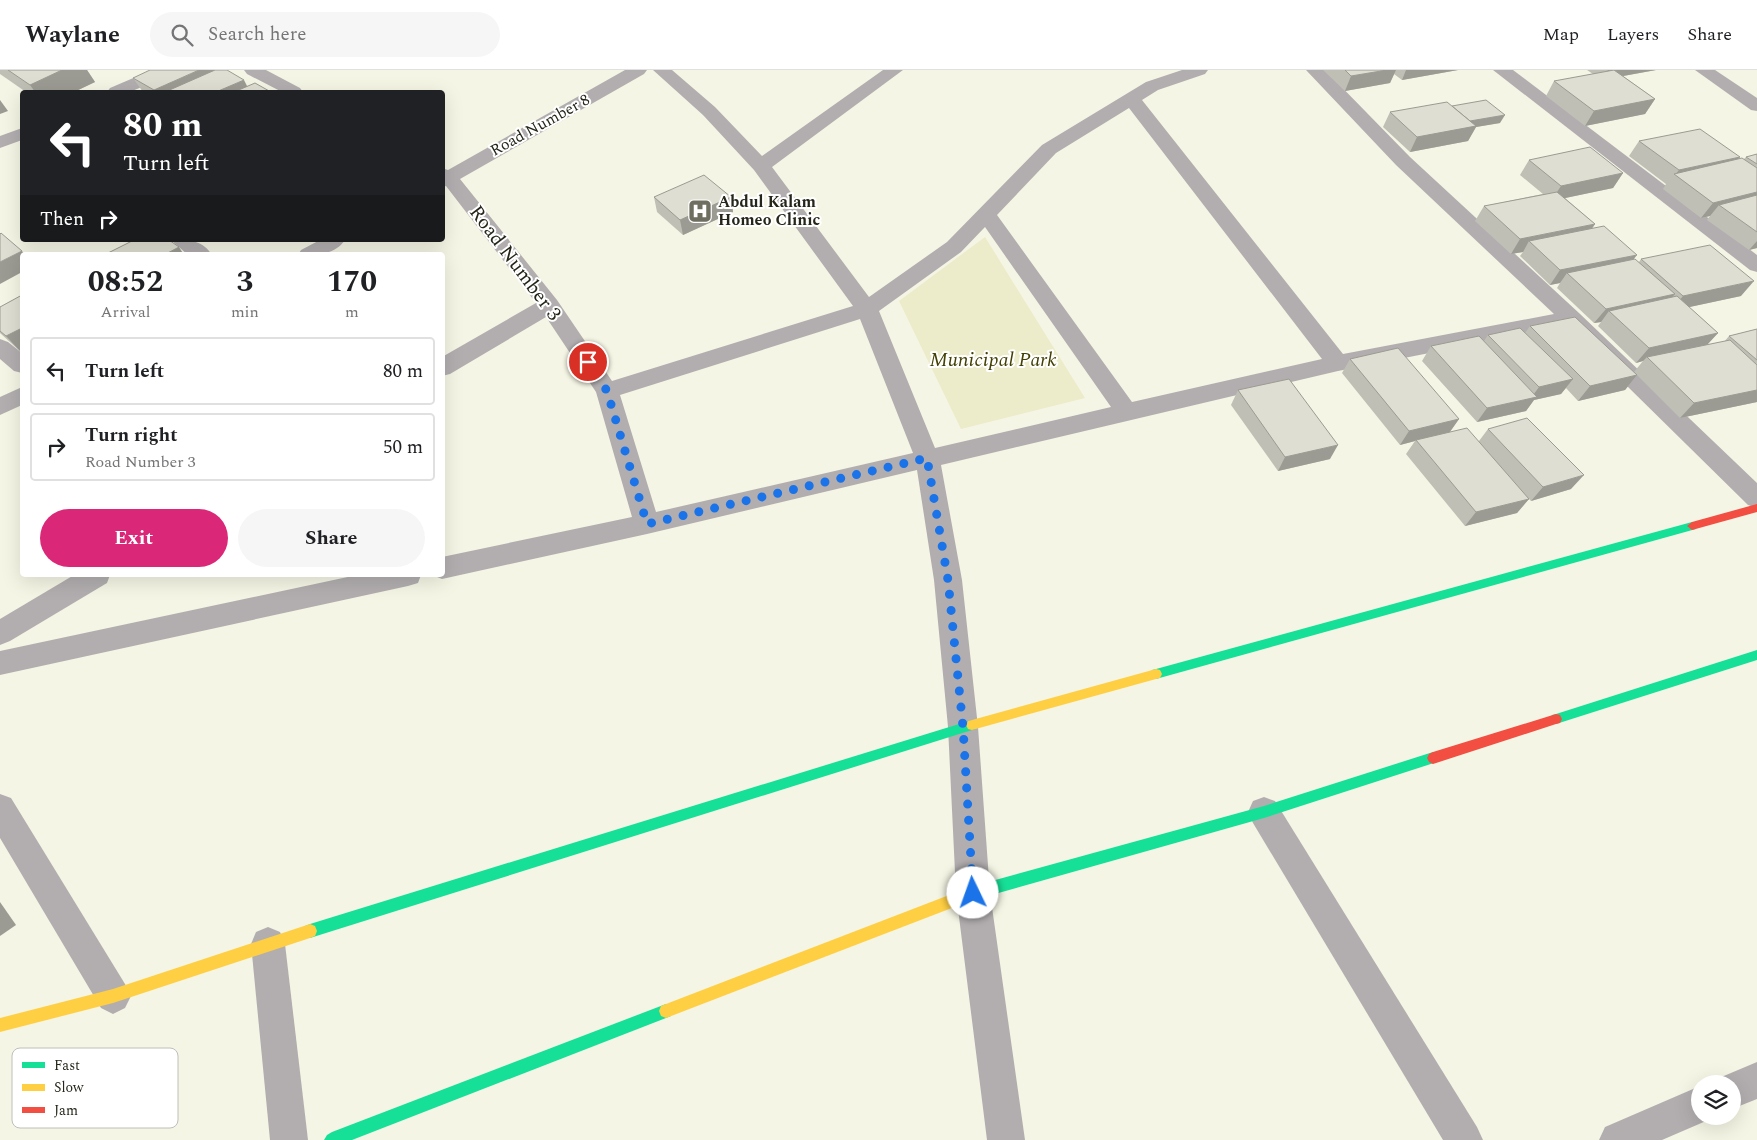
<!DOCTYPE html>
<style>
body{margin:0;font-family:Spectral,serif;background:#f6f6f6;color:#202124;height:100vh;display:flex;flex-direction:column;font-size:19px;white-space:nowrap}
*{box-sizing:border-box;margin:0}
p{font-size:16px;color:#757577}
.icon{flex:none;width:28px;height:28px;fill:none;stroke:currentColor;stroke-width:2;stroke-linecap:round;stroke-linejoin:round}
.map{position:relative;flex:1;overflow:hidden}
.side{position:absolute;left:20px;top:182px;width:425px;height:325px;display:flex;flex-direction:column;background:#fff;border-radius:5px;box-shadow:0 5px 20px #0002}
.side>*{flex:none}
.hud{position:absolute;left:20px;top:20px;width:425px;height:152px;border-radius:5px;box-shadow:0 5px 20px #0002;background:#202124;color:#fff;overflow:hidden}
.buttons{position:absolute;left:1691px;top:1005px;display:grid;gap:10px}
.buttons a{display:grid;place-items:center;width:50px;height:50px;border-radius:50%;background:#fff;box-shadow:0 5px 20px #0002;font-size:25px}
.pin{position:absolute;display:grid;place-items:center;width:42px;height:42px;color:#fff;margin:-21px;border:2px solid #fff;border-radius:50%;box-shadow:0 1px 5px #0007}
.me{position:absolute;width:55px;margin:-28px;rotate:357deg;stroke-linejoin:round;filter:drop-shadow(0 0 4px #0008)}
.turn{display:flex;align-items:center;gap:18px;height:105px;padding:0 20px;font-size:22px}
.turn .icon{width:65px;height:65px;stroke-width:2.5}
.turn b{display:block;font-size:35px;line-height:42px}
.then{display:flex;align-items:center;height:48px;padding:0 20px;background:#0003;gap:10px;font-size:19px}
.eta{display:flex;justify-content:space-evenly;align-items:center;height:85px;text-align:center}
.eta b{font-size:30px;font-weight:700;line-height:35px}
.action{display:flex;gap:10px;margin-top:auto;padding:10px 20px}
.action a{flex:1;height:58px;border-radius:30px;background:#db2777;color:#fff;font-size:20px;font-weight:700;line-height:58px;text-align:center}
.action a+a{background:#f6f6f6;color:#202124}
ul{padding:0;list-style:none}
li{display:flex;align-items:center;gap:15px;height:68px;margin:0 10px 8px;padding:0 10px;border:2px solid #e0e0e0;border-radius:5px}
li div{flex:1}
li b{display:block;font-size:19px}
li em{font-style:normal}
header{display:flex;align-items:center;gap:30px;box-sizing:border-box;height:70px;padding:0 25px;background:#fff;border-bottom:1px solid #e0e0e0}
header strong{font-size:24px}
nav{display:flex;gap:28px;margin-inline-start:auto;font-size:18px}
.search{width:350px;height:45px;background:#f6f6f6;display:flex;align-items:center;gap:12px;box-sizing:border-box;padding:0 18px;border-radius:28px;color:#757577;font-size:19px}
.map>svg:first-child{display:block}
.green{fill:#ecebca}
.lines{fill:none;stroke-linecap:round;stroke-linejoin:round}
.street{fill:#b2aeaf;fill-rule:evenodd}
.fast{fill:#16e098;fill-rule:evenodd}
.slow{fill:#ffcf43;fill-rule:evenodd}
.jam{fill:#f24e42;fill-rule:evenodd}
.wall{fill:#c0bfb5}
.shaded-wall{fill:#9c9b93}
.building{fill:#dfded2;stroke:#9c9b93}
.route{stroke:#1a73e8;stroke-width:9;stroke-dasharray:0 16.2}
.labels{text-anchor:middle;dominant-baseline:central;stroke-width:4;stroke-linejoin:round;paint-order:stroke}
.far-street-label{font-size:16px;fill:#25251a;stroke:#fff}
.far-poi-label{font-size:16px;font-weight:bold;fill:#25251a;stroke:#fff;text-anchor:start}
.street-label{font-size:20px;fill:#25251a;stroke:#fff}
.park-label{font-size:20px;font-style:italic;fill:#423f00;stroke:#fff}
.key{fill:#fff;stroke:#bebeba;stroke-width:1}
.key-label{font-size:14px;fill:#25251a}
</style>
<header>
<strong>Waylane</strong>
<div class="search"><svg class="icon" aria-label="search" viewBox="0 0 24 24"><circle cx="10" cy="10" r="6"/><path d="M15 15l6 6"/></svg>Search here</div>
<nav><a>Map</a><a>Layers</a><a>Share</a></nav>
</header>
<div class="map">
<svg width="1757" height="1070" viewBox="0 0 1757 1070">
<rect width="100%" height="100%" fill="#f5f5e5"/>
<path class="green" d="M985,167L1085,328L961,359L899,231Z"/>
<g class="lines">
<g class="street">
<path d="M152,0H175L172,4L130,22H107L110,18Z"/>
<path d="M244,0H266L300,18L303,22H282L247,4Z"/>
<path d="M625,0H647L644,4L460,109L557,230L612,311L853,236L754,100L703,45L653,0H672L715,37L762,86L883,0H903L772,97L869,227L947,172L1042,75L1146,12L1182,0H1208L1205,4L1158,20L1142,30L1343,284L1554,244L1396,95L1306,0H1325L1410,87L1579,243L1757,413V438L1748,435L1566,256L1338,301L941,395L962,510L978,657L990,823L1025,1070H987L956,823L948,657L934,510L917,400L647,464L442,509L432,505H442V487L632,447L596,322L546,247L450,304L442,306V287L536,233L446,116L442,117V98L448,100ZM1129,38L1322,289L1132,332L997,145L1056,83ZM985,157L1111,337L935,378L879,241L961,182ZM860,249L913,383L656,442L620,325Z"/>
<path d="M1493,0H1513L1757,185V202L1750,200Z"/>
<path d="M1695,0H1715L1757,28V41L1751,40Z"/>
<path d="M22,58V70L0,78V66Z"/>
<path d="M171,170C188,170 202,169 212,185H188Z"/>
<path d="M320,170H345C334,186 315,185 298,185L301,180Z"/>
<path d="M0,269L8,272L22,283V303L14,301L0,289Z"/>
<path d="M22,317V335L0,345V327Z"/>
<path d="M74,505H110L107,513L10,571L0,575V549Z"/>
<path d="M357,505H421L418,513L408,516L0,605V581Z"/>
<path d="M0,724L11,728L125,914L131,926L125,938L113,944L101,938L0,768Z"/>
<path d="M1264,727L1275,731L1477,1057L1483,1070H1443L1253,753L1248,742L1253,731Z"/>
<path d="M268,857L280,862L285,874L308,1070H270L251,874L256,862Z"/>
<path d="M1757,992V1029L1732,1039V1014H1717L1719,1008Z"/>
<path d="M1700,1016V1046H1714L1713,1048L1662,1070H1599L1605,1057Z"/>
</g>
<g class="fast">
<path d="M1692,452L1696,453L1697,456L1696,459L1156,609L1152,608L1150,604L1152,600L1156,599Z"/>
<path d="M1757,580V590L1556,654L1552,653L1550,649L1552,645L1556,644Z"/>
<path d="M972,650L976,651L978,655L976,659L972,660L310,868L305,866L303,861L305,856L310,854Z"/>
<path d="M1433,682L1437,684L1439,688L1437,692L1264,748L970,831L965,829L963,824L965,819L970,817L1264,736Z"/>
<path d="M666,934L671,936L673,941L671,946L666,948L352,1070H324L327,1065L332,1062Z"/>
</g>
<g class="slow">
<path d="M1156,599L1160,600L1162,604L1160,608L1156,609L972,660L968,659L966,655L968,651L972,650Z"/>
<path d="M970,817L975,819L977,824L975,829L970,831L666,948L661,946L659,941L661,936L666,934Z"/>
<path d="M310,854L315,856L317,861L315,866L310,868L113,933L0,962V948L113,919Z"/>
</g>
<g class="jam">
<path d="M1757,434V442L1692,460L1687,456L1692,452Z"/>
<path d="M1556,644L1560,645L1562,649L1560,653L1556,654L1433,694L1429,692L1427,688L1429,684L1433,682Z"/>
</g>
</g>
<g class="wall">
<path d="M0,0H87L95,12L74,22H26L0,4Z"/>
<path d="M1323,0H1458L1402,10L1394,4L1390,13L1345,21Z"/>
<path d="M1587,0H1656L1623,6L1655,29L1645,44L1585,56L1546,26L1554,11L1593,4Z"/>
<path d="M133,8L247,16L271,22H143Z"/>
<path d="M1452,36L1500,53L1476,57L1468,71L1410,82L1383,57L1390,42Z"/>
<path d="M1639,71L1740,87L1737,89H1744L1746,87L1757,84V178L1749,180L1707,150L1710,146L1701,148L1663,119L1666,114L1629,86Z"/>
<path d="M1529,90L1623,103L1613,118L1565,128L1595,154L1592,159L1633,189L1639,192L1641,189L1741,226L1689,237L1718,263L1707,275L1724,272L1729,266L1757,259V332L1680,348L1637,305L1625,320L1578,331L1566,318L1561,324L1534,330L1526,341L1477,352L1422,291L1431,276L1484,271L1488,265L1525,263L1530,256L1634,302L1643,291L1636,293L1598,256L1601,252L1594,253L1557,218L1560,213L1550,215L1520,186L1523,182L1511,184L1475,151L1484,136L1543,124L1520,105Z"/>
<path d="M654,127H731L733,142L683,165L657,142Z"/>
<path d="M22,225V280L20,281L0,263V237Z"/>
<path d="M1350,289L1459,349L1450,362L1479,371L1488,359L1571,419L1531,431L1529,429L1517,443L1465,456L1406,384L1415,371L1400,375L1342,303Z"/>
<path d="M1238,320L1330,389L1278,401L1231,335Z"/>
</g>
<g class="shaded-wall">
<path d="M62,0H87L95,12L74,22H35L30,15Z"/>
<path d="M199,0H217L191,22H155L154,20Z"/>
<path d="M1387,0H1396L1390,13L1345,21L1351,6Z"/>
<path d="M1406,0H1458L1402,10Z"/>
<path d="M1608,0H1656L1601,10Z"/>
<path d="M244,10L250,22H216Z"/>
<path d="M1655,29L1645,44L1585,56L1594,41Z"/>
<path d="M0,30L8,41L0,44Z"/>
<path d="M1505,45L1500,53L1476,57L1468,71L1410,82L1417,67L1468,51Z"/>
<path d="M1740,87L1728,102L1675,105L1679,100Z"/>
<path d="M1623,103L1613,118L1551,131L1561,116Z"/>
<path d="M1757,122V134L1719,135L1710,146L1701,148L1713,133Z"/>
<path d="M731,127L733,142L683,165L680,150Z"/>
<path d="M1595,154L1584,169L1529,171L1523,182L1511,184L1520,169Z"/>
<path d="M1757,171V178L1749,180Z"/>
<path d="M179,177L184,185H164Z"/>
<path d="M22,181L25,185H22V202L0,214V192Z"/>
<path d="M1637,185L1625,200L1567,203L1560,213L1550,215L1560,200Z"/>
<path d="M1754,211L1741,226L1671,241L1683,226Z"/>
<path d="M1675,224L1663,238L1609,241L1601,252L1594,253L1606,239Z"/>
<path d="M22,258V280L20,281L6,266Z"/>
<path d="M1718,263L1705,277L1647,287L1643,291L1636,293L1649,278Z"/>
<path d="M1637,305L1625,320L1578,331L1590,316Z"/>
<path d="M1573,309L1561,324L1534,330L1526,341L1477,352L1487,338L1531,328L1539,317Z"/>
<path d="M1757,320V332L1680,348L1694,333Z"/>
<path d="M1459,349L1449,363L1416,370L1415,371L1400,375L1409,361Z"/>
<path d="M1338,375L1330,389L1278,401L1285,387Z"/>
<path d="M1584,405L1571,419L1531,431L1543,417Z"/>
<path d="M1529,429L1517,443L1465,456L1476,442Z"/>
<path d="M0,832L16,855L0,866Z"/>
</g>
<g class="building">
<path d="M8,0H62L30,15Z"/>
<path d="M150,0H199L154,20L133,8Z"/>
<path d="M215,0H227L244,10L216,22H165Z"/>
<path d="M1345,0H1387L1351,6Z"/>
<path d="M1614,0L1655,29L1594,41L1554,11Z"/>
<path d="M255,13L271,22H234Z"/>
<path d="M1486,30L1505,45L1470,51L1452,36Z"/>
<path d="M1447,32L1476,56L1417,67L1390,42Z"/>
<path d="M1700,59L1740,87L1679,100L1639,71Z"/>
<path d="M1590,77L1623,103L1561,116L1529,90Z"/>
<path d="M1757,84V94L1746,87Z"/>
<path d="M1742,88L1757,98V122L1713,133L1674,104Z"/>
<path d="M704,105L731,127L680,150L654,127Z"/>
<path d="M1557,122L1595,154L1520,169L1484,136Z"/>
<path d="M1757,125V162L1719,135Z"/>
<path d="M1604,156L1637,185L1560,200L1529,171Z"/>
<path d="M1,163L22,181L0,192V164Z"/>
<path d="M134,170H169L179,177L164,185H104Z"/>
<path d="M1710,175L1754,211L1683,226L1641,189Z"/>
<path d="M1635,189L1675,224L1606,239L1567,203Z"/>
<path d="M22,225V258L6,266L0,261V237Z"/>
<path d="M1677,226L1718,263L1649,278L1609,241Z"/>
<path d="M1575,247L1637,305L1590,316L1530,256Z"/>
<path d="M1520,258L1573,309L1539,317L1488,265Z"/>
<path d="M1757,259V290L1729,266Z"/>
<path d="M1479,266L1537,327L1487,338L1431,276Z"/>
<path d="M1730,270L1757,295V320L1694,333L1647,287Z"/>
<path d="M1398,278L1459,349L1409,361L1350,289Z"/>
<path d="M1289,309L1338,375L1285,387L1238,320Z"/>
<path d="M1527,348L1584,405L1543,417L1488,359Z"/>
<path d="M1467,358L1529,429L1476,442L1416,370Z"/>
</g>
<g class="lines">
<path class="route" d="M588,292L607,321L647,454L927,388L948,510L963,657L973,823"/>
</g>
<defs>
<g id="hospital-square" transform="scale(1.25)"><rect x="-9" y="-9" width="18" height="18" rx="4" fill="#6e6e61" stroke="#fff"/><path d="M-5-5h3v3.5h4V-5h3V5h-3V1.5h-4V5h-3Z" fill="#fff"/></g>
</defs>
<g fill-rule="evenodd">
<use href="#hospital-square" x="700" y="141"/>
</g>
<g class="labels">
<g class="far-street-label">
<text transform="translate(540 55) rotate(-29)">Road Number 8</text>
</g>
<g class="far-poi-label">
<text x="718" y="132">Abdul Kalam<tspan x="718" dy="18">Homeo Clinic</tspan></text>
</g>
<g class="street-label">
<text transform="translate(515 193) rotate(53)">Road Number 3</text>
</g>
<g class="park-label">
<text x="993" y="290">Municipal Park</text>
</g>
</g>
<rect x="12" y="978" width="166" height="80" rx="8" class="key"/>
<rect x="22" y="992" width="23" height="6" fill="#16e098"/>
<rect x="22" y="1014" width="23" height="7" fill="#ffcf43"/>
<rect x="22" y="1037" width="23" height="6" fill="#f24e42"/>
<g class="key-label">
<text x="54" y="1000">Fast</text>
<text x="54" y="1022">Slow</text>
<text x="54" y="1045">Jam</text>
</g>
</svg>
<div class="buttons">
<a><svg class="icon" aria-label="layers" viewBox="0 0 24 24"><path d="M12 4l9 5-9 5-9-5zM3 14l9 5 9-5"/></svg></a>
</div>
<div class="pin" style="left:588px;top:292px;background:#d93025"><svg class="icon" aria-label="arrive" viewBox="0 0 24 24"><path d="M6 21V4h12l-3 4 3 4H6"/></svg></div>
<svg class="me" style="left:973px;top:823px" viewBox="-20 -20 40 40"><circle r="19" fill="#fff"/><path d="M0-13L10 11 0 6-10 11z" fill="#1a73e8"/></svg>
<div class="hud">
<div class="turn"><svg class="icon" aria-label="left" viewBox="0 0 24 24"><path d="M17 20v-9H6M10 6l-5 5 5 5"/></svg><div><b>80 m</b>Turn left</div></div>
<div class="then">Then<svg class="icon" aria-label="right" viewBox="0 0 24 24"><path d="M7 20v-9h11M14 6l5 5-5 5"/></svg></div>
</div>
<section class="side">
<div class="eta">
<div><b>08:52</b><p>Arrival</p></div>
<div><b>3</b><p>min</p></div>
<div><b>170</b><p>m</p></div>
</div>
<ul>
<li><svg class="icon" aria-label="left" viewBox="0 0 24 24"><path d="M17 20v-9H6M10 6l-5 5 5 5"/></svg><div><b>Turn left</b></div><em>80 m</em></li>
<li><svg class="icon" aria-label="right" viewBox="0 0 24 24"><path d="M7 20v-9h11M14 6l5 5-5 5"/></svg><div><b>Turn right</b><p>Road Number 3</p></div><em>50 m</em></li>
</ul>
<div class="action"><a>Exit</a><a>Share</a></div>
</section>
</div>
